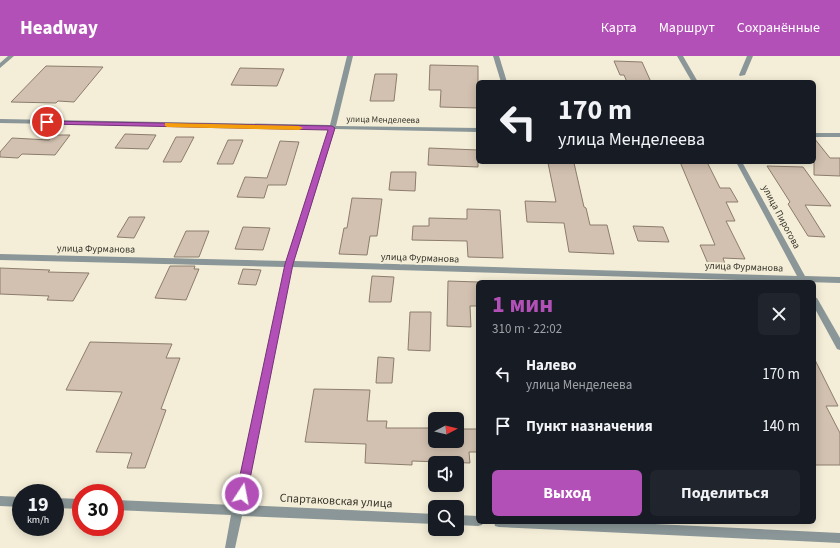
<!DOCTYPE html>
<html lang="ru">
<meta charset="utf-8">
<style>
body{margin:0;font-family:"Source Sans 3",sans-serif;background:#20242c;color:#f1f3f6;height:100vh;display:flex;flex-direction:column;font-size:15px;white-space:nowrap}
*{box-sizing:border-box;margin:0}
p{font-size:13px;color:#9ea1a6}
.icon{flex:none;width:22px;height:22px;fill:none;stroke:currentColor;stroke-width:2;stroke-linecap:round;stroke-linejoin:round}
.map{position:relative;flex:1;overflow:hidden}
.drawer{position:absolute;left:476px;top:224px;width:340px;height:244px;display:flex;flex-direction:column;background:#171b24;border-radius:6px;box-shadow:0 2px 10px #0003}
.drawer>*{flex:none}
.banner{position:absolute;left:476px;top:24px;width:340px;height:84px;border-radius:6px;box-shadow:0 2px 10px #0003;background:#171b24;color:#f1f3f6;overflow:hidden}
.needle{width:26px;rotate:83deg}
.controls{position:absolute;left:428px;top:356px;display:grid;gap:8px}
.controls a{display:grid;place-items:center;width:36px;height:36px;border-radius:6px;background:#171b24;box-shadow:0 2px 10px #0003;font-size:20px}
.speed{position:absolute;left:12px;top:428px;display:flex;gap:8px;font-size:20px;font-weight:700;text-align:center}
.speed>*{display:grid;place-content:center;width:52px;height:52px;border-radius:50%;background:#171b24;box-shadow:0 2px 10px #0003;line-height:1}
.speed small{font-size:10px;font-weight:400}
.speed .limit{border:6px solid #d22;background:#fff;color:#111}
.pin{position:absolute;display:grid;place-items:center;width:34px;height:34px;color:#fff;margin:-17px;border:2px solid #fff;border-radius:50%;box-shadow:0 1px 4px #0007}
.me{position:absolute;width:44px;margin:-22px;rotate:11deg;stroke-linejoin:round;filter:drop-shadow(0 0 3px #0008)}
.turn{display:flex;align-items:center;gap:14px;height:84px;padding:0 16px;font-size:18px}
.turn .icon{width:52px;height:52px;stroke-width:2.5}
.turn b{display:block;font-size:28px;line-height:34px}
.round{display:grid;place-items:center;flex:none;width:42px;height:42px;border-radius:6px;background:#20242c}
.head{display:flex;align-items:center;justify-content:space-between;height:68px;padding:0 16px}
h1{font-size:24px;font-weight:700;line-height:30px;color:#b250b7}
.action{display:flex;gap:8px;margin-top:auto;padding:8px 16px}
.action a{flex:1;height:46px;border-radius:6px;background:#b250b7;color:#fff;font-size:16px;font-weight:700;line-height:46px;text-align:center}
.action a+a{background:#20242c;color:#f1f3f6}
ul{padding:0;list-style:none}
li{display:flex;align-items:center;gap:12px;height:52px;padding:0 16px}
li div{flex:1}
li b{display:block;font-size:15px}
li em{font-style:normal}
header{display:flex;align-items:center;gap:24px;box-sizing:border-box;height:56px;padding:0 20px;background:#b250b7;color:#fff}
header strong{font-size:19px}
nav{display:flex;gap:22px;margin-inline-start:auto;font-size:14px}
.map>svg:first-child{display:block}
.building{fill:#d2c1b0;stroke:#8c7c6c}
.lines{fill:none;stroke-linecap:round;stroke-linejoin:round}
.minor{fill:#8a9697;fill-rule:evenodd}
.tertiary{fill:#8a9697;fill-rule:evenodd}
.route{fill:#b250b7;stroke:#743477}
.slow{fill:#f59e0b}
.labels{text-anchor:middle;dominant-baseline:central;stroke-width:4;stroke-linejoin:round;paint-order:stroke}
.far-street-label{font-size:9px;fill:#36342b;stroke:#f4eed8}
.street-label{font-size:10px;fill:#36342b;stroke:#f4eed8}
.near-street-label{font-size:12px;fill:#36342b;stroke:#f4eed8}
</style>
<header>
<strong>Headway</strong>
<nav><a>Карта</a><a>Маршрут</a><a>Сохранённые</a></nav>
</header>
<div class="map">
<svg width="840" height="492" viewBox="0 0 840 492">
<rect width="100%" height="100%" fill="#f4eed8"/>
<g class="building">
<path d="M614,5L642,6L651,26H627L624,19H620Z"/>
<path d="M430,9L478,10V52L440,51L441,34H429Z"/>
<path d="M46,10L103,11L74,46L58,45L56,47L11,46Z"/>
<path d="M240,12L284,13L277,30L231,29Z"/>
<path d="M375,18H397L394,45H370Z"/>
<path d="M125,78L156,79L148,93L115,92Z"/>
<path d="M53,79H70L55,99L22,98L18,102L0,101V96L12,82L49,84Z"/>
<path d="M176,81H194L181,106H163Z"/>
<path d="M814,82L830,102H840V120L814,119Z"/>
<path d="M228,84H243L233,108H217Z"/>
<path d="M280,85L299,86L286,129H268L264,142L237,141L245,121L267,122Z"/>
<path d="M429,92L478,94V111L428,109Z"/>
<path d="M680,106H707L720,132H730L738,146H726L735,165H726L745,203L723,202L726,211L709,210L700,189H715Z"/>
<path d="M548,107H574L584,151L586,152L590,169H607L614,198L569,196L564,167L527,166L525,145L556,146Z"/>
<path d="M767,110L803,111L831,150L805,149L825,181L808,180L788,148L790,146Z"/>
<path d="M391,116H416L415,135L389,134Z"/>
<path d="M352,142L382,143L377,180H370L367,199L339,198L344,172H347Z"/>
<path d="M467,153L500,154L503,202L468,201L467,185L412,184L413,170H429V162L467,163Z"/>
<path d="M129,161H145L134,182L117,181Z"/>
<path d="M633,170L663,171L669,186L638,185Z"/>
<path d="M243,171L270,172L263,194L235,193Z"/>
<path d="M186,175H209L199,201H174Z"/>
<path d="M170,210H195L194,213H199L186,244L155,242Z"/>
<path d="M0,212L50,214L48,216L89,217L73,245L47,244L49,240L0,238Z"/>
<path d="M243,213L261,214L256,229L238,228Z"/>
<path d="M372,220L394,221L391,246H369Z"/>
<path d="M448,225L478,226V250H470L471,271L447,270Z"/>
<path d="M410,256H431L430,295L408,294Z"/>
<path d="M90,286L172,288L166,302H180L161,353L166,354L145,412H127L132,397L96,396L122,336L66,334Z"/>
<path d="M378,301L394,302L392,327H376Z"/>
<path d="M814,302L838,350H826L840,377V409H814Z"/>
<path d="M314,333L370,334L367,365H387L386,372H435V385H457V373H478V396H469L470,407L412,405V409L365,407L366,388L305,386Z"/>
</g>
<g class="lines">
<g class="minor">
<path d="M347,0H353L336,70L478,72V76L335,73L294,205L797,220L736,106H742L805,220L840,221V227L292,211L244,449L435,458V468L242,460L235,492H225L231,459L115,454V444L234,449L285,211L0,204V198L286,205L329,73L0,67V63L330,69Z"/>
<path d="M493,0H499L507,26H501Z"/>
<path d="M677,0H683L698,26H692Z"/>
<path d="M747,0H753L745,19L740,20L739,19Z"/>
<rect x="814" y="77" width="26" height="4"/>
<path d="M814,241L817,242L840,282V294L837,293L814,251Z"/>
<path d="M0,440L21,441V451L0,450Z"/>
<path d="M55,442L81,443V453L55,452Z"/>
<path d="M457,459L478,460V466H483L482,469L478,470L457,469Z"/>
<path d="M494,466H613L840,477V487L499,471L495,470Z"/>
</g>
<path class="tertiary" d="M8,0H14L0,12V7Z"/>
</g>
<path class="route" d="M45,65L332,70L335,72L293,208L246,443L242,444L238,443L236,438L285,208L328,74L47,68L44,66Z"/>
<path class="slow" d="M165,67L299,70L303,72L299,74L167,71L165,70Z"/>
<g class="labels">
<g class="far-street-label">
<text transform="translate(383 64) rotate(1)">улица Менделеева</text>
</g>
<g class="street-label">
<text transform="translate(781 161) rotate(62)">улица Пирогова</text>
<text transform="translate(96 193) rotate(1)">улица Фурманова</text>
<text transform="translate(420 202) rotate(2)">улица Фурманова</text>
<text transform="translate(744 211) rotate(2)">улица Фурманова</text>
</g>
<g class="near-street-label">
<text transform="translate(336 445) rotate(3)">Спартаковская улица</text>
</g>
</g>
</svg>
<div class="controls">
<a><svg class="needle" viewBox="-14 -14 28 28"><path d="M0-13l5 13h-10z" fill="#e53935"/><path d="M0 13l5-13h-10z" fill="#9ea1a6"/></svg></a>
<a><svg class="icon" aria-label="sound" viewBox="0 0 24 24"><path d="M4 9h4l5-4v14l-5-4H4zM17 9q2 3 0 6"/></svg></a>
<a><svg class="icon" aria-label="search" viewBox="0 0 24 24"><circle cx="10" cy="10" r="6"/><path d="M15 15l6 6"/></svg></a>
</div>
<div class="speed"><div>19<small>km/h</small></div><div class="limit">30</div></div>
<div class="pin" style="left:47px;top:66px;background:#d93025"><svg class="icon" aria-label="arrive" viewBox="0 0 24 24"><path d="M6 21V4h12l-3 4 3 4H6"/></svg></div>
<svg class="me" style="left:242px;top:438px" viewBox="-20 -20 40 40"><circle r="17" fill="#b250b7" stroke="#fff" stroke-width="3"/><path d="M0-11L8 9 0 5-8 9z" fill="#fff"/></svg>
<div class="banner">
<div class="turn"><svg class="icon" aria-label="left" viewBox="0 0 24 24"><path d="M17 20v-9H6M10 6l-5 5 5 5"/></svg><div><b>170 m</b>улица Менделеева</div></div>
</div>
<section class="drawer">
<div class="head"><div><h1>1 мин</h1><p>310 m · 22:02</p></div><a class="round"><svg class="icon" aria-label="close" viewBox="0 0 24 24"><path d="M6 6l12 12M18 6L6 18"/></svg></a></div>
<ul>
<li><svg class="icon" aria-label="left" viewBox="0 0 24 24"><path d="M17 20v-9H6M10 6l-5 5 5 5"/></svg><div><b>Налево</b><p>улица Менделеева</p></div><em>170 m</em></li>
<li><svg class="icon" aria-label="arrive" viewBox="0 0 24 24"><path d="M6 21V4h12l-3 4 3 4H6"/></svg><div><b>Пункт назначения</b></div><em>140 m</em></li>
</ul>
<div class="action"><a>Выход</a><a>Поделиться</a></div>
</section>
</div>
